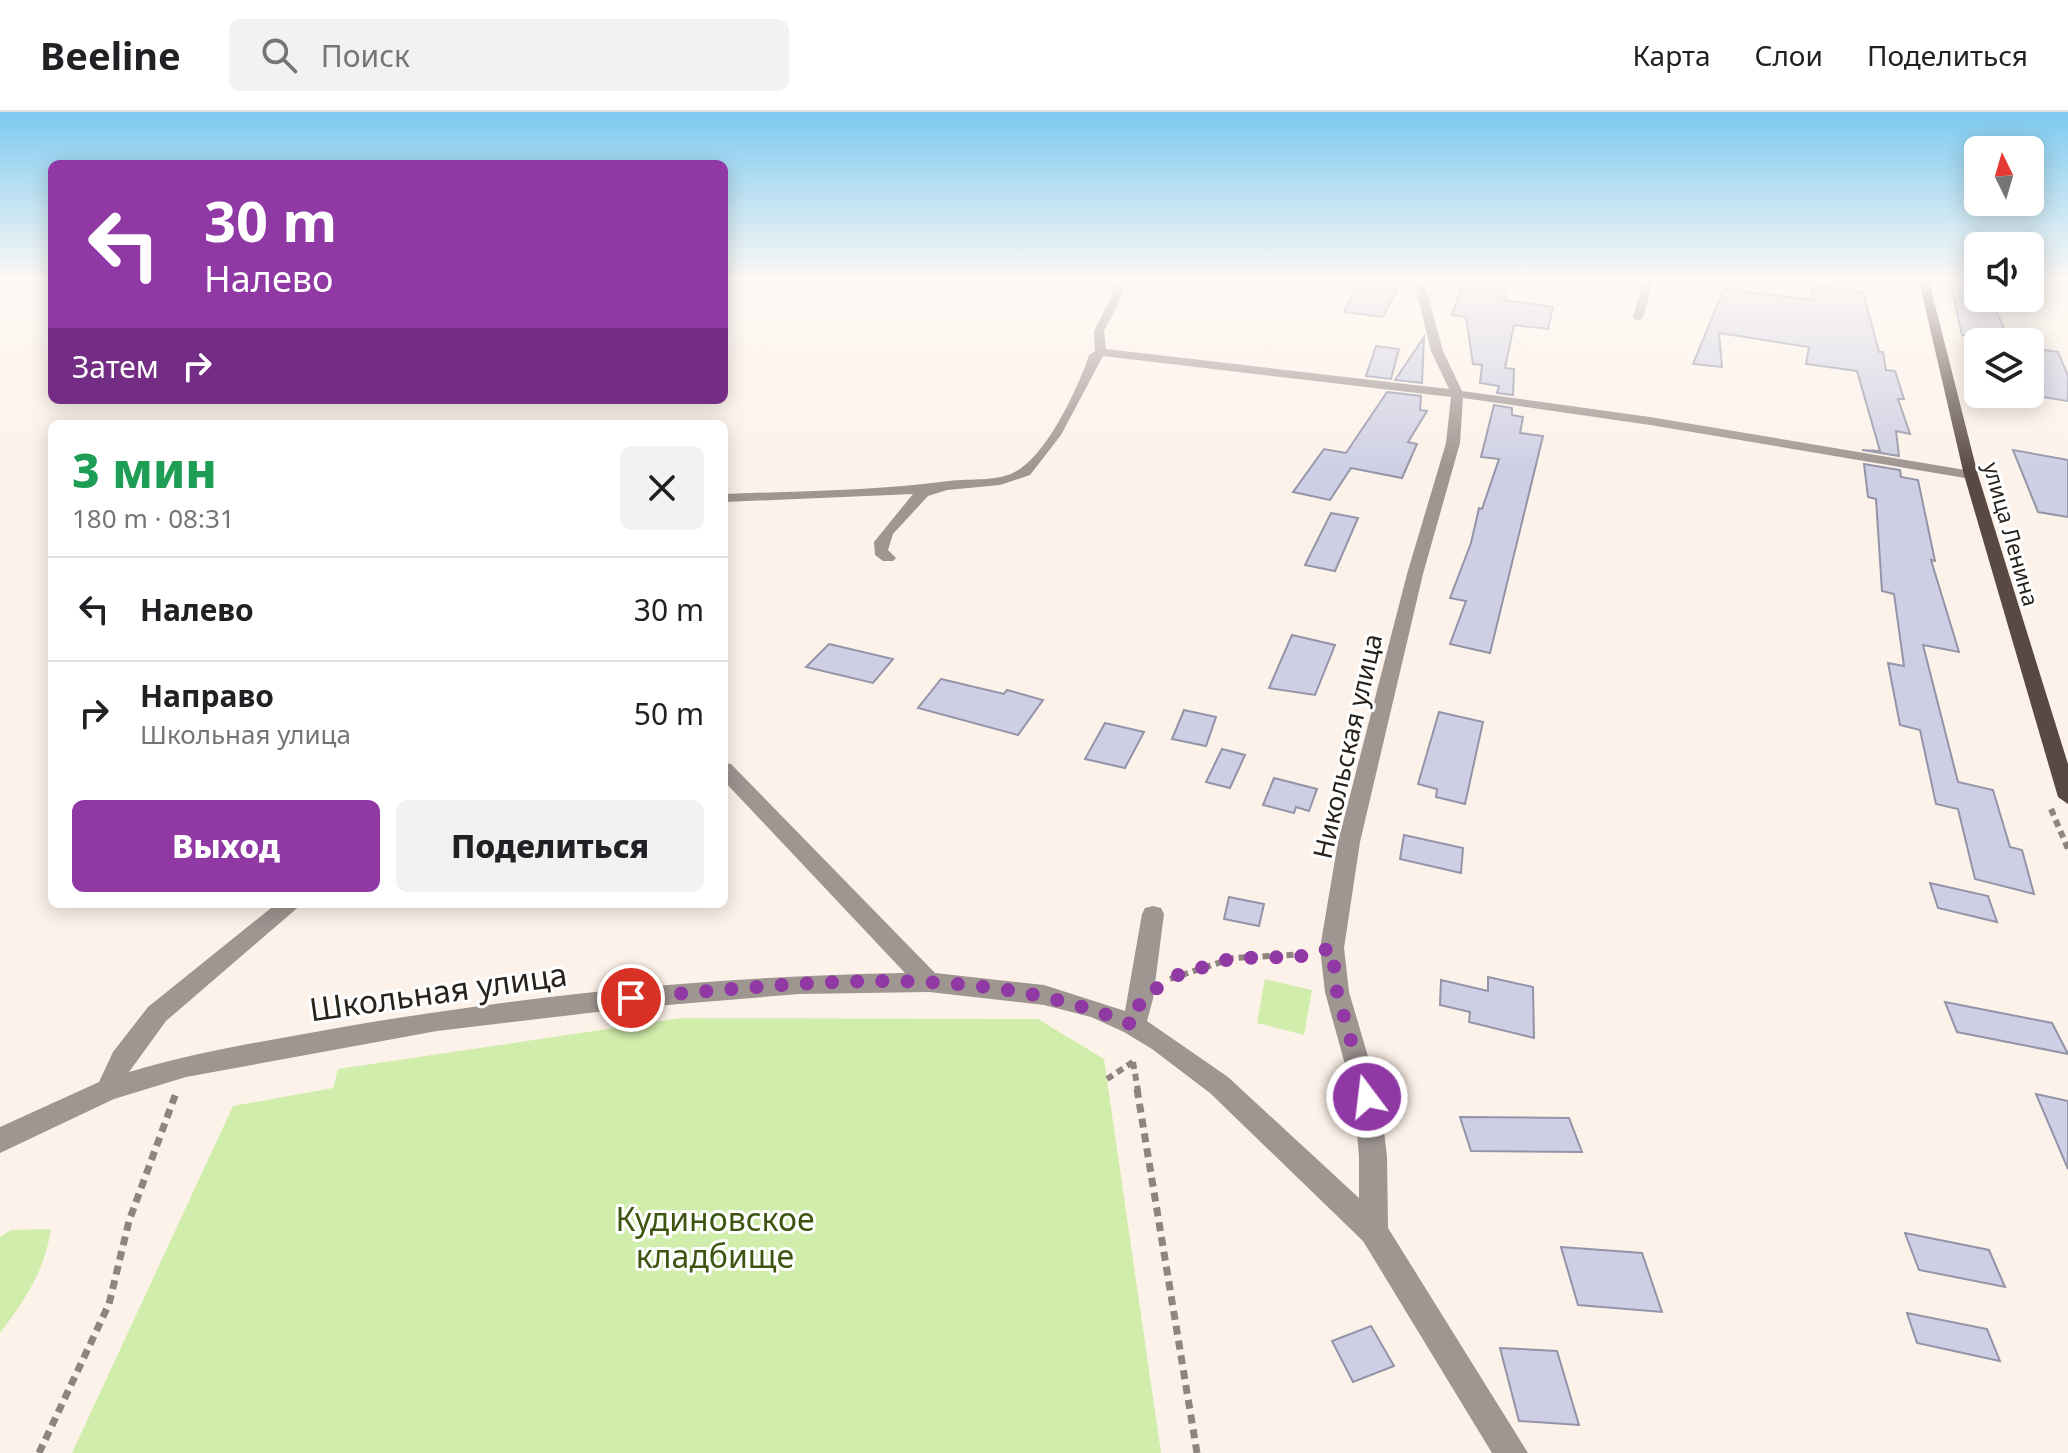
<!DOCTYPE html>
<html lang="ru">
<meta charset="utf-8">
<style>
body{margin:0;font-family:"Noto Sans",sans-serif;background:#f2f2f2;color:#202124;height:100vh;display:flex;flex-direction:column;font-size:30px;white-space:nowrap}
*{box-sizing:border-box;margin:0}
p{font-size:26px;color:#757577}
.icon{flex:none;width:44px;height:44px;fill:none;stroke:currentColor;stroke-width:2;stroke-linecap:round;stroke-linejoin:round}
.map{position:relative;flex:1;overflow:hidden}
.panel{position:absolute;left:48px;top:308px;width:680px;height:488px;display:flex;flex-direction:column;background:#fff;border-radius:12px;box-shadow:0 4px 20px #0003}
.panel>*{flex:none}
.hud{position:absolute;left:48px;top:48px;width:680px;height:244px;border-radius:12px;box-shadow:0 4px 20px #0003;background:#9039a5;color:#fff;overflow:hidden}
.needle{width:52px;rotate:355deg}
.fabs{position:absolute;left:1964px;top:24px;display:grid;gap:16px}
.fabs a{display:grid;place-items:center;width:80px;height:80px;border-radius:12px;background:#fff;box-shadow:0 4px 20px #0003;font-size:40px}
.pin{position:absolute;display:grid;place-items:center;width:68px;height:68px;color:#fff;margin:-34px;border:4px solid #fff;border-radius:50%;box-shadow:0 2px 8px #0007}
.me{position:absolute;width:88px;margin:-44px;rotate:345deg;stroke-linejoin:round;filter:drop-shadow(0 0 6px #0008)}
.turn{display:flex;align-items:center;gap:28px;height:168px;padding:0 24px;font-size:36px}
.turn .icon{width:104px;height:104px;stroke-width:2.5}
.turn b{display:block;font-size:56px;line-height:68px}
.then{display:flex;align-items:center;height:76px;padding:0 24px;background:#0003;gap:16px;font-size:30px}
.round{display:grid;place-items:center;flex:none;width:84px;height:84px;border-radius:12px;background:#f2f2f2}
.summary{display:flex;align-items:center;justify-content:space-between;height:136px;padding:0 24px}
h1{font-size:48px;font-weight:800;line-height:60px;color:#1e9e55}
.primary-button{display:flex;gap:16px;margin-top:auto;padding:16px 24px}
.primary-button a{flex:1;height:92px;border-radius:12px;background:#9039a5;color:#fff;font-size:32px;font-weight:800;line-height:92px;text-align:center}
.primary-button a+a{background:#f2f2f2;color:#202124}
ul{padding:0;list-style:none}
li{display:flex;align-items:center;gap:24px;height:104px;padding:0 24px;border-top:2px solid #e0e0e0}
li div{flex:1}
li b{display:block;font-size:30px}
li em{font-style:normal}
header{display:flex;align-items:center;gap:48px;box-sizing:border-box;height:112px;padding:0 40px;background:#fff;border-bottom:2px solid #e0e0e0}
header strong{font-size:38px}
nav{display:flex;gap:44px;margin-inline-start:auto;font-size:28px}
.search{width:560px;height:72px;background:#f2f2f2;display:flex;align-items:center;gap:20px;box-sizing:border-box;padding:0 28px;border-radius:12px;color:#757577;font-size:30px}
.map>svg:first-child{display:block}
.green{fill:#d1edab}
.building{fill:#cecfe4;stroke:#9394a7;stroke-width:2}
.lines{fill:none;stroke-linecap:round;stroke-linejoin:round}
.path-far1{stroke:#8e857e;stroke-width:6;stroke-dasharray:7 5;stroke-linecap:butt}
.path{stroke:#8e857e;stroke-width:7;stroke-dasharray:9 6;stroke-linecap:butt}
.minor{fill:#9f9591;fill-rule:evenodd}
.major{fill:#594943;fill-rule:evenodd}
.route{stroke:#9039a5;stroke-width:14;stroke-dasharray:0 25.2}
.labels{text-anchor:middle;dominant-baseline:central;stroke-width:6;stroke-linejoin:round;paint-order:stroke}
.far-street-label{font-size:22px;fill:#28221c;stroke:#fff}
.street-label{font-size:26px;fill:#28221c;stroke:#fff}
.near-street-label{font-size:32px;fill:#28221c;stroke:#fff}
.near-park-label{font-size:32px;fill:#3e5511;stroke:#fff}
</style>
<header>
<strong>Beeline</strong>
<div class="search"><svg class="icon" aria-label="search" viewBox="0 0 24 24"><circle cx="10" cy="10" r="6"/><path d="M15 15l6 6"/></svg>Поиск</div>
<nav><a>Карта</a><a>Слои</a><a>Поделиться</a></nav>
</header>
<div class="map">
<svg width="2068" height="1341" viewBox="0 0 2068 1341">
<rect width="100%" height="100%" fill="#fdf2e9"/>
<g class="green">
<path d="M1265,867L1312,878L1304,923L1257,911Z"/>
<path d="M681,906L1038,907L1104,947L1161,1341H72L233,994L333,976L338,957Z"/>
<path d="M51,1117C45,1158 25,1188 0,1221V1125L11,1118Z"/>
</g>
<g class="building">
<path d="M1359,169H1401L1383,205L1344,200Z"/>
<path d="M1464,169H1509L1504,188L1553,195L1548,217L1514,213L1505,256L1514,257L1513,283L1497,281L1499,274L1480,271L1482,253L1473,252L1466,205L1452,203Z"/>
<path d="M1950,169H1978V186L1991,187L2010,230L1962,223Z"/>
<path d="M1811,173L1863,180L1879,240H1883L1886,258L1895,259L1904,287H1898L1910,322L1896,319L1899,344L1862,338L1880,339L1857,259L1806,252L1809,235L1719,221L1722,255L1693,252L1724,177L1814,188Z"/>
<path d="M1424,225L1422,271L1395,268Z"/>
<path d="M1376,234L1399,237L1391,267L1366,264Z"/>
<path d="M2030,236L2058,240L2068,264V289L2030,283Z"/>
<path d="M1387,280L1421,284L1420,298L1427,299L1408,330L1417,332L1402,366L1351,356L1330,388L1293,380L1324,337L1346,341Z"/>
<path d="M1494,293L1512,296V303L1523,305L1520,321L1543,324L1490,541L1450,532L1466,489L1450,486L1471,431L1479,396L1482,397L1499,347L1481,345Z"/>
<path d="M2013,338L2068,348V405L2038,400Z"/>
<path d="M1864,352L1900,358L1901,365L1918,368L1935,449L1931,448L1959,540L1923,533L1958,670L1993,678L2010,735L2022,738L2034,782L1975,767L1958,697L1936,692L1920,618L1900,613L1888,551L1904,554L1894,482L1882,479L1876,387L1868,385Z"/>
<path d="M1331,401L1358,406L1335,459L1305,453Z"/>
<path d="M1292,523L1335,533L1315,583L1269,576Z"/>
<path d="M829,532L893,547L873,571L806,555Z"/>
<path d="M941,567L1004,582L1007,578L1043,588L1018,623L918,596Z"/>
<path d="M1184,598L1216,605L1206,634L1172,627Z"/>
<path d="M1439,600L1483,610L1465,692L1436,685L1437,677L1418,672Z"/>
<path d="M1105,611L1144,620L1125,656L1085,647Z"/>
<path d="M1222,637L1245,643L1230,676L1206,670Z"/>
<path d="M1274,666L1317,677L1309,699L1296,695L1294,701L1263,693Z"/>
<path d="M1404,723L1463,736L1461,761L1400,747Z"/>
<path d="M1930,771L1988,784L1997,810L1938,796Z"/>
<path d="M1229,785L1264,792L1259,814L1224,807Z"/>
<path d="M1488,865L1533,875L1534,926L1469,910L1470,900L1440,893L1441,868L1488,879Z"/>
<path d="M1945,890L2052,911L2068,942L1957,920Z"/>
<path d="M2036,982L2068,989V1057Z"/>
<path d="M1460,1005L1569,1006L1582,1040L1471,1039Z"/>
<path d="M1905,1121L1989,1138L2005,1175L1919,1158Z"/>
<path d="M1561,1135L1642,1141L1662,1200L1578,1193Z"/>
<path d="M1907,1201L1987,1217L2000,1249L1917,1231Z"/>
<path d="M1371,1214L1394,1254L1353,1270L1332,1229Z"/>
<path d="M1500,1236L1557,1239L1579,1313L1519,1309Z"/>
</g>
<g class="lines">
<g class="path-far1">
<path d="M2051,697L2068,737"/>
<path d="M1170,867L1233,846L1308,842"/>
<path d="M1133,950L1138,979"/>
<path d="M1107,967L1133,950"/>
</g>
<g class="path">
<path d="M1137,977L1197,1341"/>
<path d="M39,1341L109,1192L129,1109L176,981"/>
</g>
<g class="minor">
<path d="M1111,169H1121L1123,182L1104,219L1106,237L1449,277L1431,239L1414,169H1424L1443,239L1462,279L1650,305L1971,359L1978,363L1971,367L1650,313L1463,286L1460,331L1423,462L1360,730L1344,836L1349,880L1380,985L1387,1045L1388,1116L1528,1341H1492L1363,1129L1210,981L1152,937L1124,920L1091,905L1044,893L929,880L799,882L631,896L437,919L186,965L114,987L0,1041V1015L99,970L113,940L148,895L276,792H302L166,909L129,960C199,939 271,928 343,915C529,883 717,864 905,861L724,669V651L731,652L935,861L1044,873L1125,899L1142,802L1145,796L1153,794L1161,796L1164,802L1153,887L1147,909L1228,965L1359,1086V1045L1354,985L1325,880L1320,836L1338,730L1407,462L1446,331L1451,285L1103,244L1061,323L1030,363L1000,373L947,378L928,384L893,422L888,438L896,446L893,449H883L875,443L874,430L913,382L724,390V382C799,379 875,379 949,369C972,366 1000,371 1020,357C1050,336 1078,276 1089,243L1095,239L1094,219L1113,182Z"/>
<path d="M1643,169H1653L1643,206L1638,209L1633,206Z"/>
</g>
<path class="major" d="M1919,169H1929L1978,363L2068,652V692L2058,685L1964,363Z"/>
</g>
<linearGradient id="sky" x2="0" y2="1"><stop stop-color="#7dcaf0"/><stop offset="0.47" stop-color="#fef9f5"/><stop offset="1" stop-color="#fef9f5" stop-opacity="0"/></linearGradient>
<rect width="2068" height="357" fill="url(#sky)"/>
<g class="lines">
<path class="route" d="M631,886C797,872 974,846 1133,913L1141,887L1175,864L1233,846L1298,845L1332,836L1337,880L1367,985"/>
</g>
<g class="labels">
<g class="far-street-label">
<text transform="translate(2012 422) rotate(74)">улица Ленина</text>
</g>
<g class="street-label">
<text transform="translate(1347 634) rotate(-77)">Никольская улица</text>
</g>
<g class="near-street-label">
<text transform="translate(438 879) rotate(-8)">Школьная улица</text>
</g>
<g class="near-park-label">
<text x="715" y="1106">Кудиновское<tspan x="715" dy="37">кладбище</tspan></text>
</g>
</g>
</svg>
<div class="fabs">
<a><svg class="needle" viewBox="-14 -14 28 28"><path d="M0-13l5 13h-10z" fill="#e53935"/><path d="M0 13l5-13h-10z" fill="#757577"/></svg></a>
<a><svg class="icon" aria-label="sound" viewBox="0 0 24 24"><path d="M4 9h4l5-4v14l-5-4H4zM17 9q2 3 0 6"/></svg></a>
<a><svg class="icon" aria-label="layers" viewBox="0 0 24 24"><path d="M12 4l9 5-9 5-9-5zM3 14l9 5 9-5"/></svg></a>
</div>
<div class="pin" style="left:631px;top:886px;background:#d93025"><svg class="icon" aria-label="arrive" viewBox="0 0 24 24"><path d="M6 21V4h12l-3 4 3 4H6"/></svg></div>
<svg class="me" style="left:1367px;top:985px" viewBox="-20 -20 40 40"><circle r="17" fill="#9039a5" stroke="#fff" stroke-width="3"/><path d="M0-11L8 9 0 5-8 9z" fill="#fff"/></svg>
<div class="hud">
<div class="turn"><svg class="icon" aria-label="left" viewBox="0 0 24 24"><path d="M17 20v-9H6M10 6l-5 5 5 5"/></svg><div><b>30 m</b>Налево</div></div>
<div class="then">Затем<svg class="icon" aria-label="right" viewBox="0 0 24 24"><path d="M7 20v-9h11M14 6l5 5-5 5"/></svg></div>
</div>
<section class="panel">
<div class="summary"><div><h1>3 мин</h1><p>180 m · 08:31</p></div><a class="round"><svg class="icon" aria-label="close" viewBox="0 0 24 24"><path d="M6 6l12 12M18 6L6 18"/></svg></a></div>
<ul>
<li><svg class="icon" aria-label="left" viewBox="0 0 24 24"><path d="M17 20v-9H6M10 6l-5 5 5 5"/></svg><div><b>Налево</b></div><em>30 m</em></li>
<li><svg class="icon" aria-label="right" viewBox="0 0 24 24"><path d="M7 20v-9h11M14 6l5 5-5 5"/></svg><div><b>Направо</b><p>Школьная улица</p></div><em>50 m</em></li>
</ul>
<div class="primary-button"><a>Выход</a><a>Поделиться</a></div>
</section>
</div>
